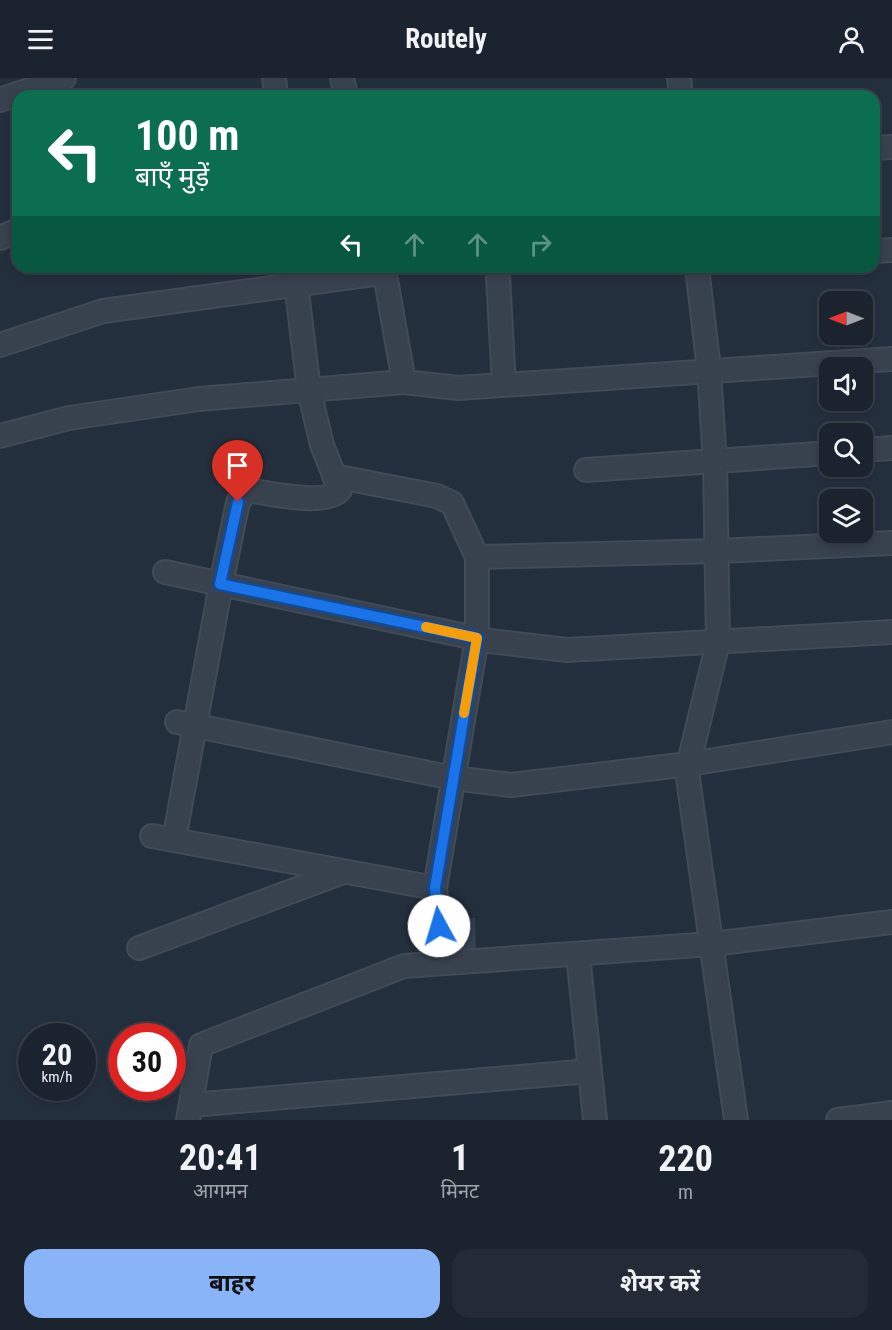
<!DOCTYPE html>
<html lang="hi">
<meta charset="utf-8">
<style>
body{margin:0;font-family:"Roboto Condensed","Noto Sans Devanagari",sans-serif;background:#242b36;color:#f1f3f6;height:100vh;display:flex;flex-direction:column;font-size:22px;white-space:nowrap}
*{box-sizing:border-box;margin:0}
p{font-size:20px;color:#a0a4aa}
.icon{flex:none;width:33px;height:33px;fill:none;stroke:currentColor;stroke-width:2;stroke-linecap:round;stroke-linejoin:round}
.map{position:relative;height:1042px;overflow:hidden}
.drawer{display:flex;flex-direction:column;background:#1b232e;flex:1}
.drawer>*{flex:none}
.guide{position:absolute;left:12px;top:12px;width:868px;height:183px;border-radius:18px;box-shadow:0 3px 9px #0003,0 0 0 2px #39404a;background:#0b6e4f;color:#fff;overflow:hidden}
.needle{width:39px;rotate:270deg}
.fabs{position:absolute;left:819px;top:213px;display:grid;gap:12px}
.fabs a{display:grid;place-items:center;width:54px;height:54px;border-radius:12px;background:#1b232e;box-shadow:0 3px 9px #0003,0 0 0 2px #39404a;font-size:30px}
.speed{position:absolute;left:18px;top:945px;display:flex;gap:12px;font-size:30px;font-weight:700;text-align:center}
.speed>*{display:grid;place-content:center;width:78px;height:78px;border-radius:50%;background:#1b232e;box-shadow:0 3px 9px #0003,0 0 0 2px #39404a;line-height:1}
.speed small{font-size:15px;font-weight:400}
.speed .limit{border:9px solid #d22;background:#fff;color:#111}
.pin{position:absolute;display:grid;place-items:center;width:51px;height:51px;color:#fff;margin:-62px -26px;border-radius:50% 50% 50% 0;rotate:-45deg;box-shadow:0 0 6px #0007}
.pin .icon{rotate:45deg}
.me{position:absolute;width:66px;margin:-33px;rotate:354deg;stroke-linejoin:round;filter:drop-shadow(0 0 4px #0008)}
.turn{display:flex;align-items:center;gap:21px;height:126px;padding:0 24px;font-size:27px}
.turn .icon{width:78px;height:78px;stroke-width:2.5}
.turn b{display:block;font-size:42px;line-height:51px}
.lanes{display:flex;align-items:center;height:57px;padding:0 24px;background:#0003;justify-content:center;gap:30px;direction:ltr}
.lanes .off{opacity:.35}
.eta{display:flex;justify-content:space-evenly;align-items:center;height:102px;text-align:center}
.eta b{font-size:36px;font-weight:700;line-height:42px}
.cta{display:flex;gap:12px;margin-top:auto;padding:12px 24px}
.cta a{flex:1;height:69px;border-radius:18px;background:#8ab4f8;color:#111;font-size:24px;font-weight:700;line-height:69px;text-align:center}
.cta a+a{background:#242b36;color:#f1f3f6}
header{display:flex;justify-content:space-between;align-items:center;height:78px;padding:0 24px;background:#1b232e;font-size:27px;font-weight:700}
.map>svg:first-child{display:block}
.building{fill:#364354}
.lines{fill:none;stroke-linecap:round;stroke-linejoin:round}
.street-casing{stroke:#414a57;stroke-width:26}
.street{stroke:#38414e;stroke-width:22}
.route-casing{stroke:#114b97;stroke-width:15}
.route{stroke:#1a73e8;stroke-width:10}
.slow{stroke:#f59e0b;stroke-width:10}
</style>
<header><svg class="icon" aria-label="menu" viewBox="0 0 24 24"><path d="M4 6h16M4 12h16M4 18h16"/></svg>Routely<svg class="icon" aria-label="person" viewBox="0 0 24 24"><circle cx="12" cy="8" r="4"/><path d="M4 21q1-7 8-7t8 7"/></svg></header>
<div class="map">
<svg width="892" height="1042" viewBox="0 0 892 1042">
<rect width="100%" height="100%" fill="#242f3e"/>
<path class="building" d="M455,840H475L476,872L456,873Z"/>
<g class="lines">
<g class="street-casing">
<g id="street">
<path d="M274,0L276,18"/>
<path d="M342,0L346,18"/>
<path d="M679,0L681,18"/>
<path d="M0,22L64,0"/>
<path d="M874,70L892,69"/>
<path d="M0,160L18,152"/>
<path d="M874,173L892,172"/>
<path d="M697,189L709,292L715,385L718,564L687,693L736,1042"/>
<path d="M498,199L504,306"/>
<path d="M0,267L103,233L373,196L383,198L386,202L404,304"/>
<path d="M0,358L69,340L199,321L404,304L458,310L892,281"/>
<path d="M862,372L892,370"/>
<path d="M586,392L830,375"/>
<path d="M334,398L437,418L452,425L477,479V560L435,810L444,885"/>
<path d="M477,479L718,473L892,465"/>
<path d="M165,494L489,563L567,572L892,554"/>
<path d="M177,644L453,700L511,707L689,686L892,654"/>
<path d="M152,758L435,810"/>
<path d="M174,762L221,506L238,424L246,414L253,413C273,416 326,428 340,412L322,367L309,312L294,189"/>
<path d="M139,870L343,794"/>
<path d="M578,876L595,1042"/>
<path d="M191,1027L590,993"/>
<path d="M188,1042L201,967L404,888L712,866L892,844"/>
<path d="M838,1042L892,1035"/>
</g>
</g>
<use href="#street" class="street"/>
</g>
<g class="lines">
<g class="route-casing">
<path id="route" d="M238,424L220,506L477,560L435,810L439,848"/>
</g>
<use href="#route" class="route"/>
<path class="slow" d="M426,549L477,560L464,635"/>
</g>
</svg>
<div class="fabs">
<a><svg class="needle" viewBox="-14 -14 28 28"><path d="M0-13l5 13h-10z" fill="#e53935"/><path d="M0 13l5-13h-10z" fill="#a0a4aa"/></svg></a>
<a><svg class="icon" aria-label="sound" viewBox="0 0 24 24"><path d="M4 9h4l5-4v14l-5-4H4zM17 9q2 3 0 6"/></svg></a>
<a><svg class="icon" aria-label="search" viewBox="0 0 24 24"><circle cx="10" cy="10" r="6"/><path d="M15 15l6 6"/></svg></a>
<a><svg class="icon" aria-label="layers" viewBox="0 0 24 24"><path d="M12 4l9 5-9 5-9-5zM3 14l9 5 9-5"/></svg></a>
</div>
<div class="speed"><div>20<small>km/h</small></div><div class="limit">30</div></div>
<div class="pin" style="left:238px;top:424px;background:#d93025"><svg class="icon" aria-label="arrive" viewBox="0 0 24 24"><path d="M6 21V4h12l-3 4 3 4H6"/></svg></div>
<svg class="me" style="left:439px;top:848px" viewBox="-20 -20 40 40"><circle r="19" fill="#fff"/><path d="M0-13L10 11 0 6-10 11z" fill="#1a73e8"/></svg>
<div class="guide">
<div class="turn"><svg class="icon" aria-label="left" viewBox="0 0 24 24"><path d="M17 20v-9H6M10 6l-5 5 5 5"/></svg><div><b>100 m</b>बाएँ मुड़ें</div></div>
<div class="lanes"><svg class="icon" aria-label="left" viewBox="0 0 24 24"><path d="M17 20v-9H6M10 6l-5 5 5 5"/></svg><svg class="icon off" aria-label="ahead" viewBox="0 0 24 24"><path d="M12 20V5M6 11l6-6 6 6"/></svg><svg class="icon off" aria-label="ahead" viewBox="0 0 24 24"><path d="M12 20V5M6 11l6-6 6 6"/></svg><svg class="icon off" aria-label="right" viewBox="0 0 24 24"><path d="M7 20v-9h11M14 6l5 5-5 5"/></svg></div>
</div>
</div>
<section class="drawer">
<div class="eta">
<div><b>20:41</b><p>आगमन</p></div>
<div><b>1</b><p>मिनट</p></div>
<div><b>220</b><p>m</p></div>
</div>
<div class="cta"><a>बाहर</a><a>शेयर करें</a></div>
</section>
